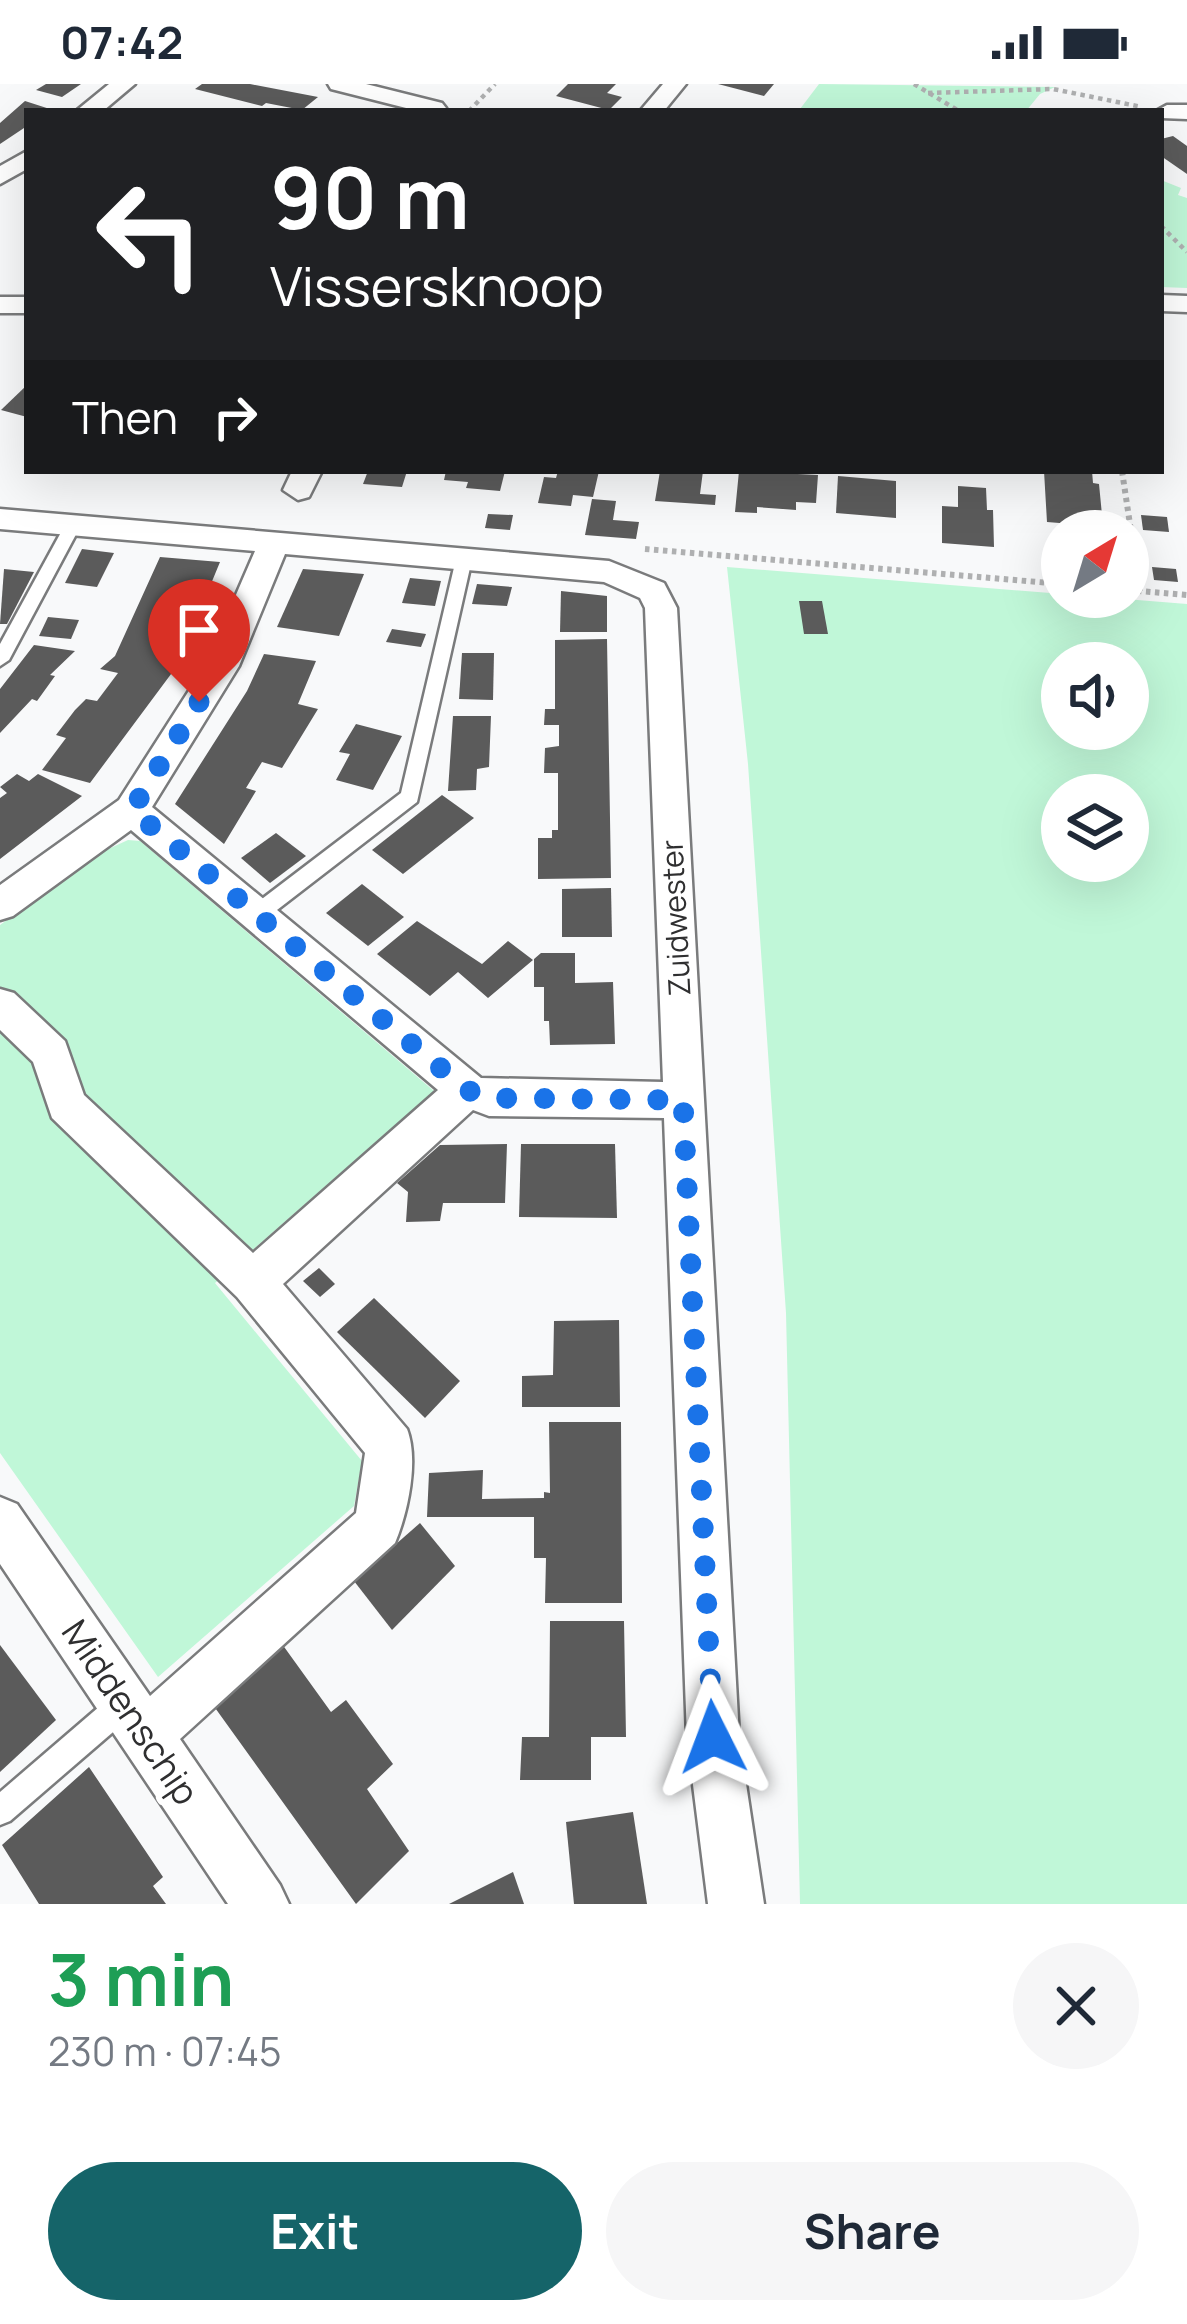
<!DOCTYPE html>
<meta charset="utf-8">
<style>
body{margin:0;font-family:Manrope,sans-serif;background:#f6f6f7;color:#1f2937;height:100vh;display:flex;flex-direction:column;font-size:45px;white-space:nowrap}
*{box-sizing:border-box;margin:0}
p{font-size:39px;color:#747a83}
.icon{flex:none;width:66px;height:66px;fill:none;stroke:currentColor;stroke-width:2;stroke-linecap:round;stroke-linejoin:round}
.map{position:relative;height:1820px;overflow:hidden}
.sheet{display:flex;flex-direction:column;background:#fff;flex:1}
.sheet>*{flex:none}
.guide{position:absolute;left:24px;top:24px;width:1140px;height:366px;border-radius:0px;box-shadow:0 12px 48px #0002;background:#202124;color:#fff;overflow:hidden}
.needle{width:78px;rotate:38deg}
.tools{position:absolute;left:1041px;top:426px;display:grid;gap:24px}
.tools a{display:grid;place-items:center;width:108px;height:108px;border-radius:50%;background:#fff;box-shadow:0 12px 48px #0002;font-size:60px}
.pin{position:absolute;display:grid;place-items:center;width:102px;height:102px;color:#fff;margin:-123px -51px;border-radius:50% 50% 50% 0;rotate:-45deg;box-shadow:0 0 12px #0007}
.pin .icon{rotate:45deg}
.me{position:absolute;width:132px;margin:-66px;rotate:357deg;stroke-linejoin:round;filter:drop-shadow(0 0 9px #0008)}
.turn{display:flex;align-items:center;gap:42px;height:252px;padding:0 48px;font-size:54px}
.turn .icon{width:156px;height:156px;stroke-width:2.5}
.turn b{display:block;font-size:84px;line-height:102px}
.then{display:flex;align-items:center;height:114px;padding:0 48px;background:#0003;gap:24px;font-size:45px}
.round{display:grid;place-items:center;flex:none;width:126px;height:126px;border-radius:63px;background:#f6f6f7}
.summary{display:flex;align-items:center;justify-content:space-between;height:204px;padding:0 48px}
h1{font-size:72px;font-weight:700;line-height:90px;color:#1e9e55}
.primary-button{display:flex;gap:24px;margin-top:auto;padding:24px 48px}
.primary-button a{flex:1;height:138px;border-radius:72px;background:#156469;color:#fff;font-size:48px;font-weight:700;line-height:138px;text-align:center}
.primary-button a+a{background:#f6f6f7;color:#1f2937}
.status{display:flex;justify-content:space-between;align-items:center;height:84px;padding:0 60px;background:#fff;direction:ltr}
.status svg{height:33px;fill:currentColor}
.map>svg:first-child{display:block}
.green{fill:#c0f7d8;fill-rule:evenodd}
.building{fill:#5b5b5b}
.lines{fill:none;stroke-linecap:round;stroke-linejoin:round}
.service-casing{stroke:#7a7b7c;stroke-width:5}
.minor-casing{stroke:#7a7b7c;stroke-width:5}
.path-far1{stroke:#afb0b1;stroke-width:4.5;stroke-dasharray:4.5 4.5;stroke-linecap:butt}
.path{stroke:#afb0b1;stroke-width:6;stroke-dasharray:4.5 4.5;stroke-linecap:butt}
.service{fill:#fff;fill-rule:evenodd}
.minor{fill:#fff;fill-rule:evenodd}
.route{stroke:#1a73e8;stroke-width:21;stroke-dasharray:0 37.8}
.labels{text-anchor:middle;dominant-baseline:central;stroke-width:12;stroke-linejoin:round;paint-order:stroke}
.street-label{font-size:30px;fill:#2f2f30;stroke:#fff}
.near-street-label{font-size:36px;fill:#2f2f30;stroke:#fff}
</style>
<div class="status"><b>07:42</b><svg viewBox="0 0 49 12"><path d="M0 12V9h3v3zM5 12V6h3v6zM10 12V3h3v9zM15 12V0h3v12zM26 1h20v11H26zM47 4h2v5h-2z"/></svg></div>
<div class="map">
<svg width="1187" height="1820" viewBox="0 0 1187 1820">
<rect width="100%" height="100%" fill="#f8f9fa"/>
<g class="green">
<path d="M819,0L1055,3L1040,10L1026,27L800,25Z"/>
<path d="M1161,96L1181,104L1178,111L1187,114V204L1161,203Z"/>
<path d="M727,483L1187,520V1820H800L786,1229L748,680ZM1062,579H1128V645H1062ZM1062,711H1128V777H1062Z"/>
<path d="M128,756L140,757L434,1007L215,1199L362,1377L354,1422L158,1593L0,1369V841L104,767Z"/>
</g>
<g class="building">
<path d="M46,0H81L62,13L36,6Z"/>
<path d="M202,0H250L318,13L302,26L266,19L262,22L195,5Z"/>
<path d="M568,0H616L607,9L622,13L609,26L556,12Z"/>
<path d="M718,0H774L764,12Z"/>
<path d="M25,17L56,27H27V42L0,60V39Z"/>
<path d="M1173,52L1187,62V90L1161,72V55Z"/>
<path d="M27,301V333L1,326Z"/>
<path d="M368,387H407L402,403L363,400Z"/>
<path d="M446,387H505L500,407L466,404L468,398L444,396Z"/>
<path d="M558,387H599L593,413L573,411L571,422L538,419L544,393L556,394Z"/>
<path d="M660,387H703L700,410L716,411L715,421L655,417Z"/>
<path d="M739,387L818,391L816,419L796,418V426L757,423V429L735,428Z"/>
<path d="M1044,387H1092L1093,399L1099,400L1102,431H1096L1097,442L1047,438Z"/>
<path d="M838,392L896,397V434L836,429Z"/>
<path d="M958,402L986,404L987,426H993L994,463L942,459V422L958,423Z"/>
<path d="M592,415L616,417L613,436L639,438L636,455L585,451Z"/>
<path d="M488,430L513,431L510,446L485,444Z"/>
<path d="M1141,431L1167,433L1169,448L1143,446Z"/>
<path d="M82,465L114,469L97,503L65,499Z"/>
<path d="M160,473L220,478L177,582L90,699L42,686L66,654L56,651L75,626L86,615L97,617L118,589L100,585L115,572Z"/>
<path d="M1152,483L1176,485L1178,498L1154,496Z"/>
<path d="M4,485L34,488L7,540H0Z"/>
<path d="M303,485L364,490L339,552L277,543Z"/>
<path d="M410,494L441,497L435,522L402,519Z"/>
<path d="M477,500L512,503L507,522L472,520Z"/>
<path d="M561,507L607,512V548H560Z"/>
<path d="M799,517H822L828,550H804Z"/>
<path d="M48,533L79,536L71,555L39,552Z"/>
<path d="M392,545L426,550L421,563L386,558Z"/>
<path d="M607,555L611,794L538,795V754H552V746H558V689H544L545,664L559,662V641H544L545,625H555V556Z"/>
<path d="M34,561L75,567L50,591L55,592L37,617L32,615L0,649V605Z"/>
<path d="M462,569H494L493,616L459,615Z"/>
<path d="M264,570L316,577L298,620L318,625L282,684L262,678L246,704L256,707L224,760L175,720L247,607Z"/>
<path d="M453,632H491L489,683L477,685L476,706L448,707Z"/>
<path d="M356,640L402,652L373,706L336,696L350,670L339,668Z"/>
<path d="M17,690L29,697L38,690L82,712L0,775V714L7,709L0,703Z"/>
<path d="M442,711L474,734L403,790L372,766Z"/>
<path d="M276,749L306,772L270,799L241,774Z"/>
<path d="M362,800L404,833L368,862L326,829Z"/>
<path d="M611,804L612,853H562V805Z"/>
<path d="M417,837L482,880L508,857L533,876L488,914L458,888L430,912L377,870Z"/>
<path d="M541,869H575V899L613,898L615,960L550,961L549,937H544V903H534V875Z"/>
<path d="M507,1060L505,1119H443L440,1137L406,1138L408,1108L397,1099L440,1061Z"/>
<path d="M521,1060H615L617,1134L519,1133Z"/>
<path d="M319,1184L335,1200L320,1213L303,1197Z"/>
<path d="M374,1214L460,1297L425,1334L337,1248Z"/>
<path d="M619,1236L620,1323H522V1292L553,1291L554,1237Z"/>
<path d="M549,1338H621L622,1519H545L546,1474H534V1433H427L429,1389L483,1386L482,1415L544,1414V1408L550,1409Z"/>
<path d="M420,1439L455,1482L392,1546L354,1497Z"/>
<path d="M550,1537H624L626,1653H591V1696H520L522,1653H549Z"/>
<path d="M282,1560L331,1628L346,1616L393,1680L367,1705L409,1767L356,1820L213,1621Z"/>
<path d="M0,1561L56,1636L0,1688Z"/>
<path d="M89,1683L163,1793L153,1802L166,1820H39L2,1761Z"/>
<path d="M633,1728L647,1820H574L566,1738Z"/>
<path d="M513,1788L524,1820H449Z"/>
</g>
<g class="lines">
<g class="service-casing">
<g id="service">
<path d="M73,436L81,441L9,576L0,582V560L65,441Z"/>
<path d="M464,469L472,475L417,718L264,836H250L247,830L250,824L401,709L456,475Z"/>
<path d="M124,1606L134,1610L138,1620L134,1630L10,1737L0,1741V1708L114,1610Z"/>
</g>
</g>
<g class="minor-casing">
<g id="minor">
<path d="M109,0H135L103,27H76Z"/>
<path d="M328,0H366L442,19L446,24L418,27L331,5Z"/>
<path d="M663,0H686L664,27H640Z"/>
<path d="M1167,21H1187V35L1161,34V27H1156Z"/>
<path d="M27,67V85L0,100V82Z"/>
<path d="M1161,211L1187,212V228L1161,227Z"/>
<rect x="0" y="213" width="27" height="16"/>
<path d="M292,387H322L309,413L298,416L283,406Z"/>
<path d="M0,425L609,477L664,499L677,524L739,1653L764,1820H708L687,1653L664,1034L489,1032L473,1026L283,1200L407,1345C419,1376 408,1428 395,1459L180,1655L280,1801L289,1820H228L0,1480V1413L17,1420L150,1612L356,1429L365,1369L237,1213L52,1034L33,978L0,946V905L14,909L65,957L84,1011L253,1169L438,1006L131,746L13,832L0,836V801L119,716L206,580L255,467L0,445ZM285,470L604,498L640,514L645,524L663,998L481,994L152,723L239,582Z"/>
</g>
</g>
<g class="path-far1">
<path d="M914,0L959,27"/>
<path d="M928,9L1053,5L1142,23"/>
<path d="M469,27L495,0"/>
<path d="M1161,142L1187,168"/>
</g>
<g class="path">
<path d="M1122,387L1140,507"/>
<path d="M645,465L1062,500"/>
<path d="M1128,506L1187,511"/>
</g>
<use href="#service" class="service"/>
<use href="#minor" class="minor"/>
</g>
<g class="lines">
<path class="route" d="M199,618L132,726L467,1006L489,1014L683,1016L713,1653"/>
</g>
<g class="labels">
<g class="street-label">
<text transform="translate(675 834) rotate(-93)">Zuidwester</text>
</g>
<g class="near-street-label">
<text transform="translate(131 1628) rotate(56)">Middenschip</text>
</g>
</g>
</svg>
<div class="tools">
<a><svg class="needle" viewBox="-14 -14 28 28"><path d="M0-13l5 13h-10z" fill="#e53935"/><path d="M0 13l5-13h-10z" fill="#747a83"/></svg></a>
<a><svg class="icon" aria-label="sound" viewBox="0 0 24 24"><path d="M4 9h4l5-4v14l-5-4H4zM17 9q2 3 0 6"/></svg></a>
<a><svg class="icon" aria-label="layers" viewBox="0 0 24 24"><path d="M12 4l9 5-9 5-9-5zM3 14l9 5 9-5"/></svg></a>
</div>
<div class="pin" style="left:199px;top:618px;background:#d93025"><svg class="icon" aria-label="arrive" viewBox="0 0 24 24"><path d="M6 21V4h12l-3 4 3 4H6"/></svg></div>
<svg class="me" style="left:713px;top:1653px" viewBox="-20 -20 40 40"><path d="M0-17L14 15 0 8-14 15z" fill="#1a73e8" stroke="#fff" stroke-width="4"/></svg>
<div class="guide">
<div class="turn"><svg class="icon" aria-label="left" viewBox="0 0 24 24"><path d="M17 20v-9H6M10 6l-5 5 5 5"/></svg><div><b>90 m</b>Vissersknoop</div></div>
<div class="then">Then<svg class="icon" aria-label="right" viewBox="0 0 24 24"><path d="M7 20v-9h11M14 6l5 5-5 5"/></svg></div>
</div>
</div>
<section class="sheet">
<div class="summary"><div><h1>3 min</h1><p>230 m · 07:45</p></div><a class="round"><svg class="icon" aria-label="close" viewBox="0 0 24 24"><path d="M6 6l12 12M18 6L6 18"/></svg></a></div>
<div class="primary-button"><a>Exit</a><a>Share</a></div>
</section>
